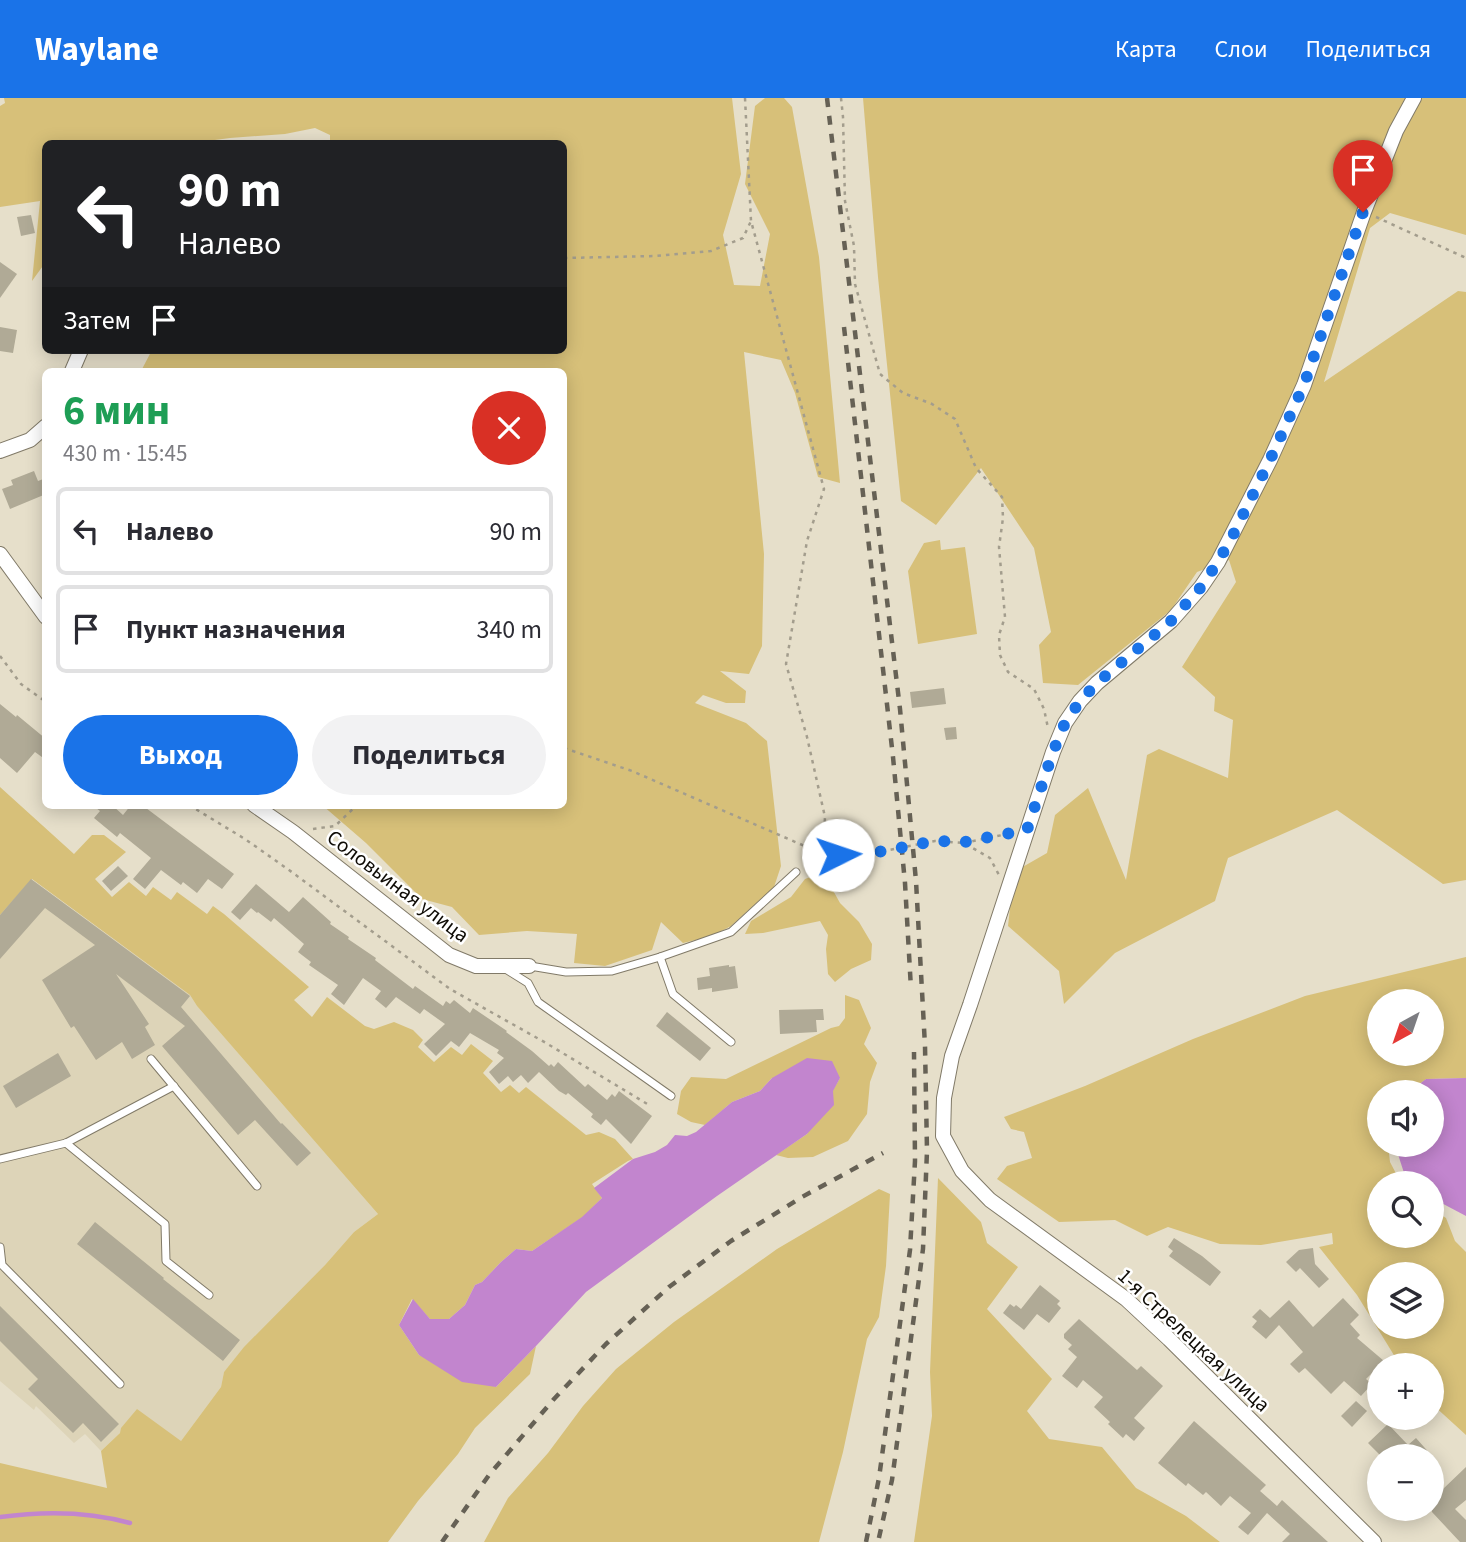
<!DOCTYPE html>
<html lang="ru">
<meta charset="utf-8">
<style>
body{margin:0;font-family:"Source Sans 3",sans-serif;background:#f2f2f3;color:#2b2b33;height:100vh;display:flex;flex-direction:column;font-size:26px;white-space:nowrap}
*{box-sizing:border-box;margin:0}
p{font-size:23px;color:#7c7c81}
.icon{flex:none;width:38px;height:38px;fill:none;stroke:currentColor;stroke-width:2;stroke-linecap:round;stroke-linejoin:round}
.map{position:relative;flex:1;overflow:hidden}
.panel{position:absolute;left:42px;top:270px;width:525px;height:441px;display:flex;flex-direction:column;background:#fff;border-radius:10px;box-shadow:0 4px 18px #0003}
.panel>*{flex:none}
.guide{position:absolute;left:42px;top:42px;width:525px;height:214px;border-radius:10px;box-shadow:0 4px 18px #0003;background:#202124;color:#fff;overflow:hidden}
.needle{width:46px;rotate:220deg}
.tools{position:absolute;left:1367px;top:891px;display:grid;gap:14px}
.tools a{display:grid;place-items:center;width:77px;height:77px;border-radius:50%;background:#fff;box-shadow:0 4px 18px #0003;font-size:35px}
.pin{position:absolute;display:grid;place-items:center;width:60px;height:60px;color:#fff;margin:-72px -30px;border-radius:50% 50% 50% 0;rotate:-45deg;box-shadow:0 0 7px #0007}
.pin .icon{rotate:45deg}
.me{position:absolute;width:77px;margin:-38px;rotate:86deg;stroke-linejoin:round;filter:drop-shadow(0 0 5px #0008)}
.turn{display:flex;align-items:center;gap:24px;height:147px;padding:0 21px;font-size:32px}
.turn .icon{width:91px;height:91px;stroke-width:2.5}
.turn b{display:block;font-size:49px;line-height:60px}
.then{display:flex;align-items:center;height:66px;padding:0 21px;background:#0003;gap:14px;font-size:26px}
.round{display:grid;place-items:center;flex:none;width:74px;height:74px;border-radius:37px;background:#f2f2f3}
.head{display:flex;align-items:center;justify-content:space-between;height:119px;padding:0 21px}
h1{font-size:42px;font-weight:700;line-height:52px;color:#1e9e55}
.action{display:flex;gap:14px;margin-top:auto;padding:14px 21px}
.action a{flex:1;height:80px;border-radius:42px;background:#1a73e8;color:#fff;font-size:28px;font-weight:700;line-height:80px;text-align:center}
.action a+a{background:#f2f2f3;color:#2b2b33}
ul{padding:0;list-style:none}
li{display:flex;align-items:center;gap:21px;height:88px;margin:0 14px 10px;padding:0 7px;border:4px solid #e1e1e2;border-radius:10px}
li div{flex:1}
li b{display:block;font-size:26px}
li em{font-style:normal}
header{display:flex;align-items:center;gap:42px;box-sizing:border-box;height:98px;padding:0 35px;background:#1a73e8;color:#fff}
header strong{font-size:33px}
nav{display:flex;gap:38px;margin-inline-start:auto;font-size:24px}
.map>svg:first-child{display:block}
.built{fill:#ddd4b8}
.green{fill:#d7c079;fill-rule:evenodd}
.water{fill:#c285ce}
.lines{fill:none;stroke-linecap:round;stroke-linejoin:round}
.stream{stroke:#c285ce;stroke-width:4.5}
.building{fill:#b0aa96}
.lane-casing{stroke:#817a68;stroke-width:9}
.street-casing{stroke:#817a68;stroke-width:16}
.path{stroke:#a39d8d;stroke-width:2.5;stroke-dasharray:3.5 5;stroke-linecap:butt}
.lane{stroke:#fff;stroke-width:7}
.street{stroke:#fff;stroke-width:14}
.rail{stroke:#666155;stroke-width:4.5;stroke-dasharray:9 9;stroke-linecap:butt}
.route{stroke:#1a73e8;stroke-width:12;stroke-dasharray:0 21.6}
.labels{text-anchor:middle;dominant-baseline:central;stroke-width:5;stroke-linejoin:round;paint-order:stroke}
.street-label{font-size:21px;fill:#0f0c06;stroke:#fff}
</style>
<header>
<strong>Waylane</strong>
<nav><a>Карта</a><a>Слои</a><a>Поделиться</a></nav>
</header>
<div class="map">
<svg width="1466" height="1444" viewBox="0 0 1466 1444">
<rect width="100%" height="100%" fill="#e6dfca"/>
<path class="built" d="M31,781L190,897L197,908L378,1116L354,1134L325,1167L224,1274L221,1289L181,1343L120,1335L101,1353L85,1336L74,1345L36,1308L34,1312L0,1283V817Z"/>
<g class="green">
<path d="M4,0H732L741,76L723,137L734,187L760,188L770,136L745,86L755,8L765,0H784L792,9L819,159L840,385L818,379L795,295L781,262L744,254L764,456L762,548L749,576L720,573L746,593L745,605H726L703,597L695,605L746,625L767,643L781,768L774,789L731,828L712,838L683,845L661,824L652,852L605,868L574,865L577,836L527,833L479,837L452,809L422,801L366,745L322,707H564V273H141L152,252H564V46L330,45V37L315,30L285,36L230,40L192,45L46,46L45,165L32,183L40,103L0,109V8L5,5Z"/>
<path d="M863,0H1466V137L1390,115L1370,130L1324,284L1458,193L1466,194V782L1443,786L1337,712L1228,760L1215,803L1115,855L1064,906L1059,873L1008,828L1014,774L1047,755L1055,717L1088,690L1126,782L1147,657L1159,651L1228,680L1233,622L1214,613L1215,599L1182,569L1236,484L1229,462L1197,474L1171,512L1078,587L1043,585L1039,547L1051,534L1034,450L981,370L936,427L901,403L878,179Z"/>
<path d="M940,442L941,452L965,449L977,536L918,546L908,473L924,445Z"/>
<path d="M0,689L74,756L92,737H104L126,754L95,781L112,799L129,784L146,798L153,789L171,802L177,794L207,816L213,808L224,816L309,889L294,902L312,919L327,899L365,928L374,931L394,924L413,932L423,942L418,949L434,964L451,949L462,957L471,946L493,963L483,975L501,994L510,987L519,995L526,989L586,1037L599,1034L615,1041L633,1061L628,1063L592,1086L602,1100L583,1119L532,1153L516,1151L501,1164L482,1184L475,1187L465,1207L449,1221H430L412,1201L399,1227L419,1257L496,1289L536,1248L530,1276L475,1330L458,1356L418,1403L388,1444H0V1365L107,1390L101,1353L120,1335L121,1330L137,1311L181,1343L221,1289L224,1274L244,1249L325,1167L354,1134L378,1116L197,908L190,897L32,781L0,817Z"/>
<path d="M819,776L830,787L840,805L859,824L872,846L871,862L851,871L835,884L828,876L826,851L828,837L820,823L763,835L745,836L751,823L791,799L805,781Z"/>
<path d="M1466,859V980L1426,981L1409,994H1379V1046L1388,1047L1390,1064L1401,1085H1379V1138H1432V1111L1446,1120L1455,1143L1466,1154V1337L1432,1306V1267H1400L1357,1197L1319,1149L1333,1146L1332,1135L1261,1147L1220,1146L1168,1129L1147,1138L1115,1122L1059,1124L997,1081L1007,1068L1032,1060L1024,1034L1011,1031L1004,1019L1085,988L1193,941L1305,898ZM1379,903H1432V956H1379ZM1379,1176H1432V1228H1379Z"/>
<path d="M845,897L859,902L871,930L864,946L877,965L870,984L867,1016L848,1043L813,1059L788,1060L776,1057L807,1036L840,980H772L760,993L732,1004L705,1027L691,1024L677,1016L681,993L691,979L726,981L831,930L839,928L845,920Z"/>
<path d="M938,1080L981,1124L987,1145L1018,1169L987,1211L1052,1281L1027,1313L1049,1341L1102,1349L1136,1390L1186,1418L1220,1444H914L932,1318L930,1274Z"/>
<path d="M879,1091L890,1096L886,1168L879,1219L867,1241L843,1354L819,1444H484L508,1400L548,1355L583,1308L616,1271L674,1224L777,1151Z"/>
</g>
<g class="water">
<path d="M807,960L832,963L840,980L833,993L834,1007L807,1036L717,1098L586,1194L536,1248L496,1289L462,1284L419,1257L399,1227L413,1201L430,1221H449L465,1207L475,1187L482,1184L501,1164L516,1151L532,1153L582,1119L602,1100L594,1090L633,1061L655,1054L667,1047L675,1037L687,1038L696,1034L732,1004L760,993L772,980Z"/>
<path d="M1466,980V1118L1432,1100V1085H1414L1405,1078L1395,1047L1432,1046V994H1409L1426,981Z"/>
</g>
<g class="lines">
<path class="stream" d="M0,1419C44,1413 87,1413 130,1425"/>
</g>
<g class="building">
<path d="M31,117L35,135L21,138L17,119Z"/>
<path d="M0,164L17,176L0,200Z"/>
<path d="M0,229L17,232L13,255L0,253Z"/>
<path d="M34,373L38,383L46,380V396L10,411L2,391L13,387L11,382Z"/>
<path d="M944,590L946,606L912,610L910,594Z"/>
<path d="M0,606L16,619L17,617L46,641V662L35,654L17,675L0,660Z"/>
<path d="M956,629L957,641L946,642L944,630Z"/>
<path d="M92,707H112L123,717L131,707H142L234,776L222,791L208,781L197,795L183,784L181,787L161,772L145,791L133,781L151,760L120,735L117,739L94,720L100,713Z"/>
<path d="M118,768L128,778L111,793L102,783Z"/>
<path d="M31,781L190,898L181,909L281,1026L282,1025L311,1055L297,1068L255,1022L238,1037L162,948L185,928L116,876L149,926L145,929L155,947L132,961L122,944L96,962L74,928L71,930L42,882L95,847L45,810L0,861V817Z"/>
<path d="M256,786L289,814L303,799L331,824L330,826L349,839L348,841L376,860L375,862L413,891L415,888L443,908L446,903L450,906L454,902L470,915L473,910L507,933L506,934L532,953L549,968L551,966L554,969L558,964L585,989L588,986L607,1002L612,996L615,999L619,993L652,1018L631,1046L606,1021L601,1027L591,1019L593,1016L568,995L566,997L559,993L539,974L528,985L521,977L513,984L508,978L499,986L489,974L504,960L497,955L499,952L470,935L459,949L451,943L436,958L424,946L445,926L424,911L420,916L396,899L386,910L375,901L381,893L363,880L344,907L331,896L338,887L309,867L311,864L298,854L304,846L274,820L271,824L258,814L257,815L251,810L240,822L231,814Z"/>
<path d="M729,867V869L735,868L738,890L712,894V890L698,892L697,880L710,878L709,870Z"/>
<path d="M823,911L824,922H816L817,934L780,936L779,912Z"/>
<path d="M667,914L711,950L700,963L656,928Z"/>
<path d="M58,955L71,978L16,1010L3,988Z"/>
<path d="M95,1124L164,1180L163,1181L240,1242L223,1263L77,1146Z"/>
<path d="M1174,1140L1202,1158L1221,1174L1210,1188L1169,1158L1173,1153L1168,1149Z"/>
<path d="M1313,1150L1315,1166L1329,1181L1319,1190L1300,1170L1296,1174L1286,1164L1299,1152Z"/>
<path d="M1040,1187L1060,1203L1057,1206L1061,1210L1049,1225L1037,1216L1024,1232L1003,1215L1010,1206L1014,1209L1016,1207L1021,1211Z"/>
<path d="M1343,1200L1359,1217L1350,1226L1360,1237L1357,1240L1384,1263L1366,1281L1372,1286L1361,1298L1344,1283L1331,1296L1305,1270L1299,1275L1290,1266L1303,1254L1279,1227L1266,1241L1252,1229L1257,1223L1252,1219L1260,1211L1270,1220L1289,1202L1313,1229Z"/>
<path d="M0,1208L119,1326L101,1344L83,1325L73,1335L28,1291L38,1281L0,1243Z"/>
<path d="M1079,1221L1137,1272L1141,1268L1163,1288L1134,1320L1145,1330L1134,1343L1126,1336L1123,1340L1108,1326L1110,1324L1094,1309L1103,1299L1083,1282L1077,1290L1062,1278L1077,1259L1068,1251L1072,1247L1064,1240V1236Z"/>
<path d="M1356,1303L1367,1313L1352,1329L1341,1318Z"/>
<path d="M1194,1323L1266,1387L1260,1393L1277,1408L1282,1402L1328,1444H1282L1290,1436L1267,1415L1248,1437L1238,1429L1251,1415L1230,1398L1221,1408L1206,1394L1203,1397L1188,1385L1186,1388L1158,1365Z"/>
<path d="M1388,1326L1408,1347L1416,1340L1432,1358H1381L1368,1345Z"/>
<path d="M1466,1369V1402L1455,1411L1466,1422V1444H1460L1432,1414V1380L1442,1392Z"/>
</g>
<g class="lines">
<g class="lane-casing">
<g id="lane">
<path d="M660,859L673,896L731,944"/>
<path d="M530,868L566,874L612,873L660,859L731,834L796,774"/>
<path d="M504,870L528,885L538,904L671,998"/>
<path d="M151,961L257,1088"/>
<path d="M66,1045L165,1126L166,1163L209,1197"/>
<path d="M0,1061L66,1045L174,988"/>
<path d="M0,1149L2,1167L120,1286"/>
</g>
</g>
<g class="street-casing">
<g id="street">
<path d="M72,273L81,252"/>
<path d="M0,353L30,342L46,328"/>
<path d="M0,456L46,519"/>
<path d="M254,707L293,734L449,857L476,868H529"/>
<path d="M1374,1444L1169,1241L1126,1201L990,1102L962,1073L943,1038L944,1000L952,958L970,907L1053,654L1065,625L1080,603L1097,585L1171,523L1201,489L1218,464L1270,362L1304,287L1364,114L1396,33L1414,0"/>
</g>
</g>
<g class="path">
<path d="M745,0L751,123L824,391L807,443L786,566L807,639L825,719L823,756L804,768"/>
<path d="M841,0L843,19L845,103L854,148L855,186L880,276L903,295L932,306L955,321L976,370L1002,399L1003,420L999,449L1005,519L999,537L1000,557L1008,574L1034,591L1044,611L1048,630"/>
<path d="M1376,119L1466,160"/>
<path d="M564,160L655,158L711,153L743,140L751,123"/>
<path d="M0,558L21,586L46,604"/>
<path d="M564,650L632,673L823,756L853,759L935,743L964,745L990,760L999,777"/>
<path d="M189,707L245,741L289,772L450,891L546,945L649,1007"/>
<path d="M313,731L335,728L357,707"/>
<path d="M964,745L1012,735"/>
</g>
<use href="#lane" class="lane"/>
<use href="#street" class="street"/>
<g class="rail">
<path d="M827,0L900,611L916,783L925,948L927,1053L923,1151L892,1382L878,1444"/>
<path d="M844,229L893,659L905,785L911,891"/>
<path d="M442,1444L489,1377L554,1301L606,1246L669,1189L731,1143L802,1099L883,1055"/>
<path d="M866,1444L879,1380L910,1152L915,1063L914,954"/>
</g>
</g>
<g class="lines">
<path class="route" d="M838,757L852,759L935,743L964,744L1027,732L1053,654L1065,625L1080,603L1097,585L1171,523L1201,489L1218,464L1233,437L1270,362L1304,287L1363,114"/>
</g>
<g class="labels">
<g class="street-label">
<text transform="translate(398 788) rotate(37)">Соловьиная улица</text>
<text transform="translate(1194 1242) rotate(43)">1-я Стрелецкая улица</text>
</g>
</g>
</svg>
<div class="tools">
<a><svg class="needle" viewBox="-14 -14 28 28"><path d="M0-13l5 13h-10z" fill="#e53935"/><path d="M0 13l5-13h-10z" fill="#7c7c81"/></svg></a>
<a><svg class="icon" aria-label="sound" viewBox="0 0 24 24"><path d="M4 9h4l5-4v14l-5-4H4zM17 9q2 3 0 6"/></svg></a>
<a><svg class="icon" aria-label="search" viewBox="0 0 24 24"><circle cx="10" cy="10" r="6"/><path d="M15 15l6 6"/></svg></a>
<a><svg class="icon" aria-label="layers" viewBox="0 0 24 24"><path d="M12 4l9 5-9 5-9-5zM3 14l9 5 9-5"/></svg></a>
<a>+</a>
<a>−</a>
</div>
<div class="pin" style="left:1363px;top:114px;background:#d93025"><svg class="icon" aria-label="arrive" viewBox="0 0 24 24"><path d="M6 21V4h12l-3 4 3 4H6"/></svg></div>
<svg class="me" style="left:838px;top:757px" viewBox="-20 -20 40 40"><circle r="19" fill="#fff"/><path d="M0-13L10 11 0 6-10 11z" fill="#1a73e8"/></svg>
<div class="guide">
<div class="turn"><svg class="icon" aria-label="left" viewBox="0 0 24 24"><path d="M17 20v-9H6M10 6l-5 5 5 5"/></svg><div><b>90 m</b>Налево</div></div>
<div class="then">Затем<svg class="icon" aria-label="arrive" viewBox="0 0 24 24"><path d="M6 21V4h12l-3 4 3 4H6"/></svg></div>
</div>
<section class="panel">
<div class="head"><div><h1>6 мин</h1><p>430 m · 15:45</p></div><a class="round" style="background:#d93025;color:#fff"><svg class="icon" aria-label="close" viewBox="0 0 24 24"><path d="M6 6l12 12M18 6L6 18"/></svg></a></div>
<ul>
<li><svg class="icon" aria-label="left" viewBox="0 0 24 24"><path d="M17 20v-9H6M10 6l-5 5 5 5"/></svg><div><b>Налево</b></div><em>90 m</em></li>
<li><svg class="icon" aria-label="arrive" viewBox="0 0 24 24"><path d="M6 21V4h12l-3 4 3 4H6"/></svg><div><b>Пункт назначения</b></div><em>340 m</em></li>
</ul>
<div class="action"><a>Выход</a><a>Поделиться</a></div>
</section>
</div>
